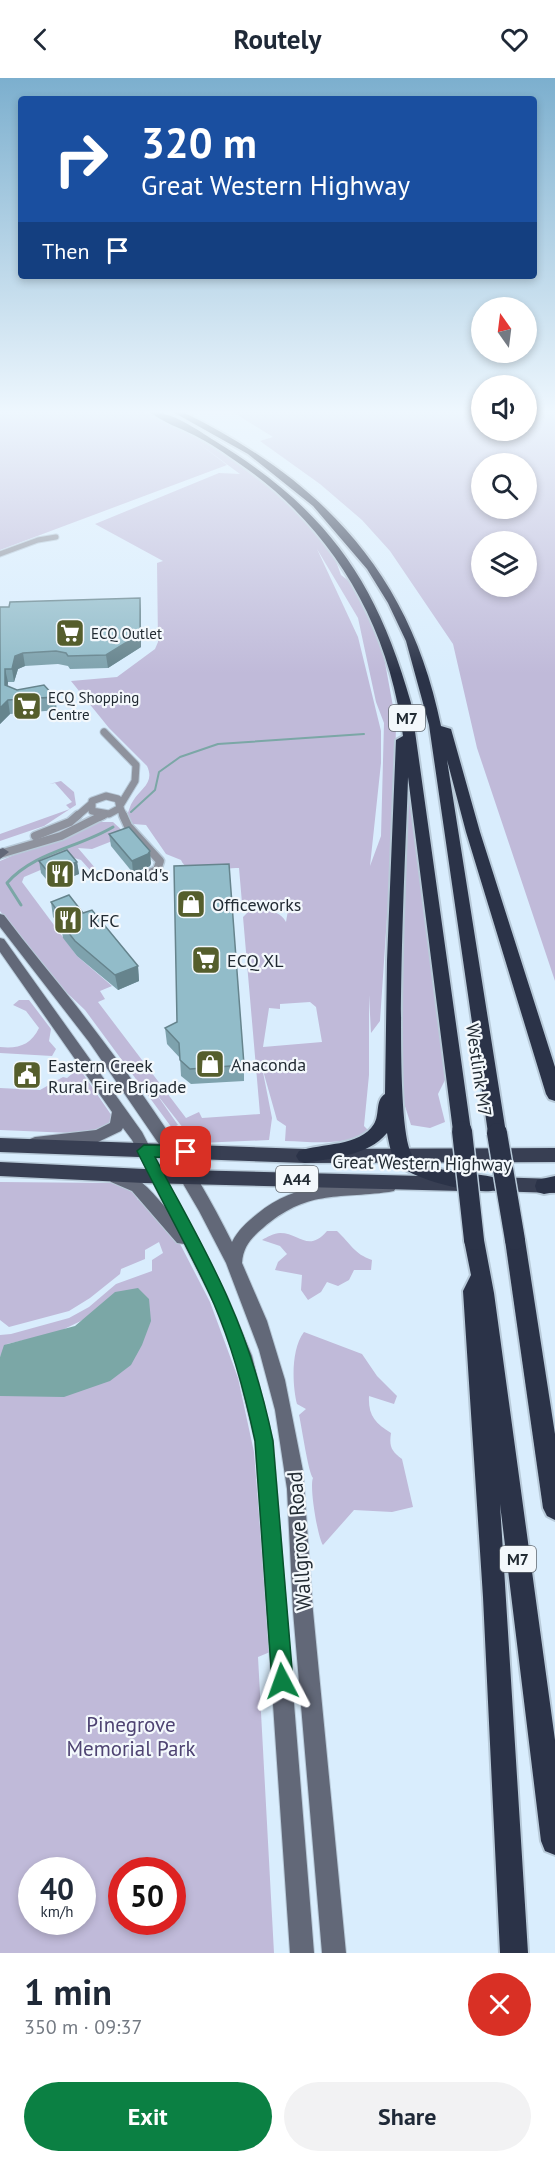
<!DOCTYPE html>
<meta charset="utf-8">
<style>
body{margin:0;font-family:"PT Sans",sans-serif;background:#f2f2f3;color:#1f2937;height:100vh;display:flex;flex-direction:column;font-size:22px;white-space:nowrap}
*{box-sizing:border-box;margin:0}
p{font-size:20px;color:#747a83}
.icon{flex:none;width:33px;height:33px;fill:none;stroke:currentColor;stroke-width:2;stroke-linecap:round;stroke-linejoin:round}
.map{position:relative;height:1875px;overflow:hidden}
.details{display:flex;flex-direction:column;background:#fff;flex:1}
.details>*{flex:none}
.banner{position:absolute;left:18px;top:18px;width:519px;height:183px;border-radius:6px;box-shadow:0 3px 9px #0003;background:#1a4fa0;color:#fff;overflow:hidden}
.needle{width:39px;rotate:346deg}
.tools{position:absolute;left:471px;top:219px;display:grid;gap:12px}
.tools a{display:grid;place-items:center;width:66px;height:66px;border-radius:50%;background:#fff;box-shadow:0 3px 9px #0003;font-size:30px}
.speed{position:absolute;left:18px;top:1779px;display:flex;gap:12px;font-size:30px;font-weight:700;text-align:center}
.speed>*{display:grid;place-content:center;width:78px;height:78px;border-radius:50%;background:#fff;box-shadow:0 3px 9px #0003;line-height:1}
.speed small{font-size:15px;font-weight:400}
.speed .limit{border:9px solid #d22;background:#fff;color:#111}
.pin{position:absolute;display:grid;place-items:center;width:51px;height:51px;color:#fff;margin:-26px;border-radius:12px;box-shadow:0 3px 9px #0006}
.me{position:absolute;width:66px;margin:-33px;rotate:356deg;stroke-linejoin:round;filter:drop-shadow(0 0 4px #0008)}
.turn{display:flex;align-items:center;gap:21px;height:126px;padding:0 24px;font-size:27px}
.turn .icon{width:78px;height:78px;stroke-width:2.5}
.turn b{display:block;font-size:42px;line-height:51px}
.then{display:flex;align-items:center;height:57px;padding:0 24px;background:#0003;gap:12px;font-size:22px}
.round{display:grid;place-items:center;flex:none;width:63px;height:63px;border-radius:32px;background:#f2f2f3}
.overview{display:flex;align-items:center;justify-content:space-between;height:102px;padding:0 24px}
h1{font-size:36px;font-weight:600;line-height:45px}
.action{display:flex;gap:12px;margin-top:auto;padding:12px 24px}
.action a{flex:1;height:69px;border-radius:36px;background:#0b8043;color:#fff;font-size:24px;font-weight:600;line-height:69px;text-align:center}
.action a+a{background:#f2f2f3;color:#1f2937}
header{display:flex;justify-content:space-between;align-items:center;height:78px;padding:0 24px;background:#fff;font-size:27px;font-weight:600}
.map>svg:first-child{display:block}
.green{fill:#c0bad9;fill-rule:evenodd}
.water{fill:#7ba7a6}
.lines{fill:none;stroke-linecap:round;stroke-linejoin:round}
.stream-far1{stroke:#7ba7a6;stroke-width:2}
.stream{stroke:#7ba7a6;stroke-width:3}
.minor-far2-casing{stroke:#b8cad9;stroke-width:7}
.minor-far1-casing{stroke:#b8cad9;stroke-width:9}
.minor-casing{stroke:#b8cad9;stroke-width:11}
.secondary-casing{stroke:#b8cad9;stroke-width:2}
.trunk-casing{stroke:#b8cad9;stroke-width:3}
.motorway-casing{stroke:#b8cad9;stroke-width:4}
.minor-far2{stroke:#8e929d;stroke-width:5}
.minor-far1{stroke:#8e929d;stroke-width:7}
.minor{stroke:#8e929d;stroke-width:8}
.secondary{fill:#626878;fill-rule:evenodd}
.trunk{fill:#383f53;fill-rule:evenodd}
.motorway{fill:#2b3348;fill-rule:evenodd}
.motorway-bridge-casing{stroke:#b8cad9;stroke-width:23;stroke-linecap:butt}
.motorway-bridge{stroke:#2b3348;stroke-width:20}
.wall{fill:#7ea2ad}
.shaded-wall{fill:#66848d}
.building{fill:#92bcc9;stroke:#66848d;stroke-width:1.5}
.route{fill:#0b8043;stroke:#07532c;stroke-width:1.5}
.labels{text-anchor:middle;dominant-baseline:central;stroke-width:4.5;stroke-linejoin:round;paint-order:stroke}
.far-poi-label{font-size:15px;fill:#222b33;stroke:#f3f8fc;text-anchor:start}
.shield{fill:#f3f8fc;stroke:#61686f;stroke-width:1.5}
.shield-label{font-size:16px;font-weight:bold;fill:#222b33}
.poi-label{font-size:18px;fill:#222b33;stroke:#f3f8fc;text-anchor:start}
.street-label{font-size:18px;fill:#222b33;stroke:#f3f8fc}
.near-street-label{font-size:21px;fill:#222b33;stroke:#f3f8fc}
.near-park-label{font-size:21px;fill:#4e4372;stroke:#f3f8fc}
</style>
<header><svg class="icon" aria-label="back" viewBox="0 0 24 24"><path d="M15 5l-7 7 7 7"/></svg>Routely<svg class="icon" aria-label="heart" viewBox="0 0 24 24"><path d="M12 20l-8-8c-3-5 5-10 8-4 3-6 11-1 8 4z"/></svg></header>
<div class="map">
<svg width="555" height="1875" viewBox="0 0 555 1875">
<rect width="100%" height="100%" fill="#d9edfd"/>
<g class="green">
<path d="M0,334H145L166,342L227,378L280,418L301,437L333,475L341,497L354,507L382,568L396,645L393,803L387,839L380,943L371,955L369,917V997L364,1048L370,1054C343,1068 315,1064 285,1063L286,1048L277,1042L262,989L272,1040L269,1062L199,1065L200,1062L187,1055L155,1014L178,1047L172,1050L85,932L45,894L0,833V783L35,768L68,759L98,744H113L125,755V758L92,771L78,770L96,791L91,793L81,782L71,779L24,799L22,804L77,878L112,908L100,913L105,921L98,924L186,1040L199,1034L202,1040L260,1036L243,839L249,833C263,833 279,830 286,844L289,826L242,825L239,790C223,790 187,799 181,782L166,776L146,747L133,746L127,737C129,733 130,727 133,723C141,710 155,705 147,688L109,650L71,603L117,599L155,571L158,564L157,485L163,483L95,446L219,395L240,396L198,365L227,387L0,472ZM317,471L358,540L376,624L384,645L381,758L370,788L381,685V653L358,559ZM310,924L316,929L322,964L263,969L269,930L280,931V926Z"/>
<path d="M233,334H481L482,352H526L527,334H555V903L477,670L453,566L390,473L362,442L320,406L260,363L273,359ZM482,386H526V430H482ZM482,464H526V508H482Z"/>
<path d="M61,703L74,714L76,727L44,748L0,763V756L70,731L66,727L72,724L55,705L49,706Z"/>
<path d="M407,707H411L446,1000L438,1016L445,1044L430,1050L411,1047L403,1022L400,780L405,779Z"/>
<path d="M19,922H29L51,951L49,963L56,971L52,978L0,975V969C18,971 31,967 39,950L26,933L13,927Z"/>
<path d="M79,990L112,1038L108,1048L95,1056L0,1052V1010L40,1012L63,999L67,1000Z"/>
<path d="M0,1104L111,1105L128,1108L139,1115L135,1117L138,1122L144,1120L177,1160L210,1224L238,1300L254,1374L270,1574L258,1579L274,1875H0V1318L20,1317L87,1240L56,1255L7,1266L0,1279V1257L11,1256L69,1240L89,1229L116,1206L152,1193V1182L163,1175L159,1164L145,1172V1181L121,1191L120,1196L90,1220L69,1233L9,1249L0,1242ZM32,1792H82V1844H32ZM122,1792H172V1844H122Z"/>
<path d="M327,1153H337C350,1165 354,1176 372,1182L371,1192H354L349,1202L338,1208L327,1204L321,1214L308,1222L301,1212L302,1197L275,1192L278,1184L287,1176L280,1168L262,1162C267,1159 274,1155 280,1155C300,1155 308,1175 327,1153Z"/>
<path d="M304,1254L362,1276L377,1298L397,1318L394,1326L369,1318C368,1337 375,1345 391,1355C389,1368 391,1373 402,1381L413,1429L392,1434L354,1432L323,1467C318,1461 309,1408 313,1400C308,1394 302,1350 299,1337L306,1331L297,1326C292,1306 291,1271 304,1254Z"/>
</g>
<path class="water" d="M138,1210L149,1221L151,1243L142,1267L131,1287L110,1303L64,1319L0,1318V1279L4,1267L75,1248L115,1214Z"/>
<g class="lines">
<path class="stream-far1" d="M131,734L155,712L159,694L180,679L218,666L364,656"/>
<path class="stream" d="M21,827L7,805C34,774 78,770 113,749"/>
<g class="minor-far2-casing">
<path id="minor-far2" d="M0,476L38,462L56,459"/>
</g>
<g class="minor-far1-casing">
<g id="minor-far1">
<path d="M104,654L136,687L135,703L121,726"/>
<path d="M106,718L118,721L120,730L109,736L92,733V723Z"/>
<path d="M120,730L124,739"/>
<path d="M76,739L90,727"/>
<path d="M100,739L104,737"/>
</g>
</g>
<g class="minor-casing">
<g id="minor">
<path d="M123,737L128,748L160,783L157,792L143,798"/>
<path d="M35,758L70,744L78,737"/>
<path d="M0,776L61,758L103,737"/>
</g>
</g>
<g class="secondary-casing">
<g id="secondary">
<path d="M3,770L9,774L0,781V771Z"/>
<path d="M0,836L4,837C28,869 54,899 78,930C135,1004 191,1080 232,1164C238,1152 247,1144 257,1136C298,1102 339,1108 389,1102L394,1103L397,1108L394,1113L389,1114C335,1121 307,1112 263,1150C251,1160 243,1169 242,1185L267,1243L285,1302L303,1393L313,1533L346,1875H322L293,1533L287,1411L275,1332L259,1272L226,1185L199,1133L165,1075L89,964L0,849Z"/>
<path d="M0,860L4,861L142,1054L227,1218L252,1278L273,1363L314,1875H290L255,1363L234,1278L214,1225L184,1166L177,1165L132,1113L111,1104L108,1100L111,1096C132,1088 153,1115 165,1129L132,1062L123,1050L121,1053L98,1064L35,1071L30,1069L28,1065L30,1061L35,1059L96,1052L110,1045L112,1034L0,874Z"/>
</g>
</g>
<g class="trunk-casing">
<g id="trunk">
<path d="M0,1060L305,1071L555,1070V1084L305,1085L0,1074Z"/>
<path d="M0,1084L144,1091L462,1099L468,1101L471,1106L468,1111L462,1113L144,1105L0,1098Z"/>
<path d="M495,1099L555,1101V1115L495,1113L489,1111L486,1106L489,1101Z"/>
</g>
</g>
<g class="motorway-casing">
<g id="motorway">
<path d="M150,334C171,333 198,352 215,363C326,431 376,501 411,625L471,1053L468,1058L462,1060L456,1058L453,1053L408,699C407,752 390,1052 413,1078C429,1096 473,1093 496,1100L498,1106L496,1112C477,1118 411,1101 398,1086C391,1079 389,1065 387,1055C368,1078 332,1080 305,1085L299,1083L296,1078L299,1073C321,1065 360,1069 374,1046C380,1037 375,1022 385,1016L387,883L396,662L403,658C389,547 333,450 240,386C226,376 210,365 194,357C180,350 162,344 150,334Z"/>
<path d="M173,334H183C321,402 410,494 441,648L451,651L480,754L555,989V1023L549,1021L546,1016L466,754L447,682L506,1055L503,1060L497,1062L491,1060L488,1055L429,647L406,563L388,525L367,491L313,428L248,376Z"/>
<path d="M555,1098V1114L544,1116L537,1114L535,1108L537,1102Z"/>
<path d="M474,1154L481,1156L484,1162L494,1215L555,1662V1777L545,1773L541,1763L500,1426L528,1875H500L483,1519L463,1213L471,1197L464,1162L467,1156Z"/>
<path d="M515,1154L522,1156L525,1162L555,1356V1442L547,1438L543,1430L505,1162L508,1156Z"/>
</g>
</g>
<use href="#minor-far2" class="minor-far2"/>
<use href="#minor-far1" class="minor-far1"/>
<use href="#minor" class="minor"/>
<use href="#secondary" class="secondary"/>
<use href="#trunk" class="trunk"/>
<use href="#motorway" class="motorway"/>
<g class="motorway-bridge-casing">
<g id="motorway-bridge">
<path d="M462,1053L474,1162"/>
<path d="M497,1055L515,1162"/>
</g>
</g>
<use href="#motorway-bridge" class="motorway-bridge"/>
</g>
<g class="wall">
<path d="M0,529L141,533V569L108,590L70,591L68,588L58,586L25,588L18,591L14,604H8L7,608L17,612L55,619L57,632L10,636L0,646Z"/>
<path d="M109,756L151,785L150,788L133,795L111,768Z"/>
<path d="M39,783L77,784L79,796L51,807L41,795Z"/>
<path d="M51,824L83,835L138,888L139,903L118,912L77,878L63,860L61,849L53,839Z"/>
<path d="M165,950L244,987V1003L191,1006L181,998L180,980L167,966Z"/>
</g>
<g class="shaded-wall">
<path d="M140,520L141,533V569L108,590L106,577Z"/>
<path d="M23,575L25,588L18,591L14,604L12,591L15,578Z"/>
<path d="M5,591L8,604L7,620L5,607Z"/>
<path d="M8,622L10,636L0,646V630Z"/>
<path d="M150,773L151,785L150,788L133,795L132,783Z"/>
<path d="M77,784L79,796L51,807L49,795Z"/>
<path d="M138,888L139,903L118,912L115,897Z"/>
</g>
<g class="building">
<path d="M140,520V556L106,577L68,578L66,575L56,573L23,575L15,578L12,591H5V607L17,612L44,607L55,619L8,622L0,630V529H9L10,524Z"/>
<path d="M129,749L150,773L148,776L132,783L109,756Z"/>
<path d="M67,772L77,784L49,795L39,783Z"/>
<path d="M229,786L244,987L190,991L180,982L179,965L165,950L177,944L174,788Z"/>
<path d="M69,817L83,835L92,832L138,888L115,897L75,863L60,844L65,843L51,824Z"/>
</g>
<linearGradient id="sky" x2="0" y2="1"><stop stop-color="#7cafce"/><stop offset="0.56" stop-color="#eef7fe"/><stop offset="1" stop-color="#eef7fe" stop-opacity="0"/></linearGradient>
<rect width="555" height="596" fill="url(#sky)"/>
<path class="route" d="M144,1067L186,1068L193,1074L186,1080L155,1079C180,1127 208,1174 229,1223C249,1268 263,1315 273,1363L293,1603L290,1610L282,1614L275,1610L272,1603L255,1363C245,1316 233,1270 214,1226C191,1174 162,1124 137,1073Z"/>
<defs>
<g id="supermarket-square" transform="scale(1.5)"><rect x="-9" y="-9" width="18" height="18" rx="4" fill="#555e2c" stroke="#f3f8fc"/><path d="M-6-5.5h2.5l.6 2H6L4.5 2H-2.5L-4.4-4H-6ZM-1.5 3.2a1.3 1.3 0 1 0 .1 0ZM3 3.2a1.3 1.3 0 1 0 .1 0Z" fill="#fff"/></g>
<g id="restaurant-square" transform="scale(1.5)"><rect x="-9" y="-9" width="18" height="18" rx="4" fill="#555e2c" stroke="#f3f8fc"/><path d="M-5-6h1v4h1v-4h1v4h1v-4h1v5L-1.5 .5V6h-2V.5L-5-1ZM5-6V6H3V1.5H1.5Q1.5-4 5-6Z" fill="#fff"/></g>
<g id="shop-square" transform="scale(1.5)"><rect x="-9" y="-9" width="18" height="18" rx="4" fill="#555e2c" stroke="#f3f8fc"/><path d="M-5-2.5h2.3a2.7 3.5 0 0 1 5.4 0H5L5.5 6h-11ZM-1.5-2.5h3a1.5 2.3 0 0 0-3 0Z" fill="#fff"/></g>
<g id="civic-square" transform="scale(1.5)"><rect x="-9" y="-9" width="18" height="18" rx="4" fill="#555e2c" stroke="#f3f8fc"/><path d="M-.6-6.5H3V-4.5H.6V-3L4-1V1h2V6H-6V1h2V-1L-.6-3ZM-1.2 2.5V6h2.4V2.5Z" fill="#fff"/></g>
</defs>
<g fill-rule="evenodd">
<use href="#supermarket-square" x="70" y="555"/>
<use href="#supermarket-square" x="27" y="628"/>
<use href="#restaurant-square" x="60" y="796"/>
<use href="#shop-square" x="191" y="826"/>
<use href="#restaurant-square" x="68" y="842"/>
<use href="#supermarket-square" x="206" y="882"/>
<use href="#shop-square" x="210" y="986"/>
<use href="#civic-square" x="27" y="997"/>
</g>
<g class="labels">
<g class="far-poi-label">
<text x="91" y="555">ECQ Outlet</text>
<text x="48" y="619">ECQ Shopping<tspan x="48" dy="17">Centre</tspan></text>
</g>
<g class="shield">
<rect x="389" y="627" width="36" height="26" rx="4.5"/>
<rect x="276" y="1088" width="42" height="26" rx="4.5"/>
<rect x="500" y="1468" width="36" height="26" rx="4.5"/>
</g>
<g class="shield-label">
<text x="407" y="640">M7</text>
<text x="297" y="1101">A44</text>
<text x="518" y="1481">M7</text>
</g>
<g class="poi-label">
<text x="81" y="796">McDonald's</text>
<text x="212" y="826">Officeworks</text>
<text x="89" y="842">KFC</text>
<text x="227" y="882">ECQ XL</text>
<text x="231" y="986">Anaconda</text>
<text x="48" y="987">Eastern Creek<tspan x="48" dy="21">Rural Fire Brigade</tspan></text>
</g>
<g class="street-label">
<text transform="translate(479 992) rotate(82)">Westlink M7</text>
<text transform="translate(422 1085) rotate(1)">Great Western Highway</text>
</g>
<g class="near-street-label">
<text transform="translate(299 1463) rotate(-94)">Wallgrove Road</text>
</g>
<g class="near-park-label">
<text x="131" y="1646">Pinegrove<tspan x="131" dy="24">Memorial Park</tspan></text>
</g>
</g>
</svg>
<div class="tools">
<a><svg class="needle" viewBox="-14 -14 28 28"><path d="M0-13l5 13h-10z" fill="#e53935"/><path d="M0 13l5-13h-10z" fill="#747a83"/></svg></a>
<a><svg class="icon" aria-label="sound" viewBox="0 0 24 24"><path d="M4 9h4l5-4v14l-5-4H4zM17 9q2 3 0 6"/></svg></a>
<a><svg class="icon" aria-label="search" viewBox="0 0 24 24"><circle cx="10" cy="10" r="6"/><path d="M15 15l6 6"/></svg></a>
<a><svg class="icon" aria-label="layers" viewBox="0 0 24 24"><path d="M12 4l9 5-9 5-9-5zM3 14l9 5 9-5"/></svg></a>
</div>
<div class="speed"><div>40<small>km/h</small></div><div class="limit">50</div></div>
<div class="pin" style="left:186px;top:1074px;background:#d93025"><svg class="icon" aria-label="arrive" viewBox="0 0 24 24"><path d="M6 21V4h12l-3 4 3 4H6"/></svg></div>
<svg class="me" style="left:282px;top:1603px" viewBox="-20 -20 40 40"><path d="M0-17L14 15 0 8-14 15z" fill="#0b8043" stroke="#fff" stroke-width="4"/></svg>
<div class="banner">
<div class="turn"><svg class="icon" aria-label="right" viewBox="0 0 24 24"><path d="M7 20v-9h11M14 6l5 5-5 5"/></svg><div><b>320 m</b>Great Western Highway</div></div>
<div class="then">Then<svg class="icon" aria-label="arrive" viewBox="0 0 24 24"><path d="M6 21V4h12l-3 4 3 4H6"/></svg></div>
</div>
</div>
<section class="details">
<div class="overview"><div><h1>1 min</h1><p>350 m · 09:37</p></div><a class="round" style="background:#d93025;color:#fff"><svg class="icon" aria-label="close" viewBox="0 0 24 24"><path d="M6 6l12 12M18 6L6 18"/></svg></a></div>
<div class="action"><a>Exit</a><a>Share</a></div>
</section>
